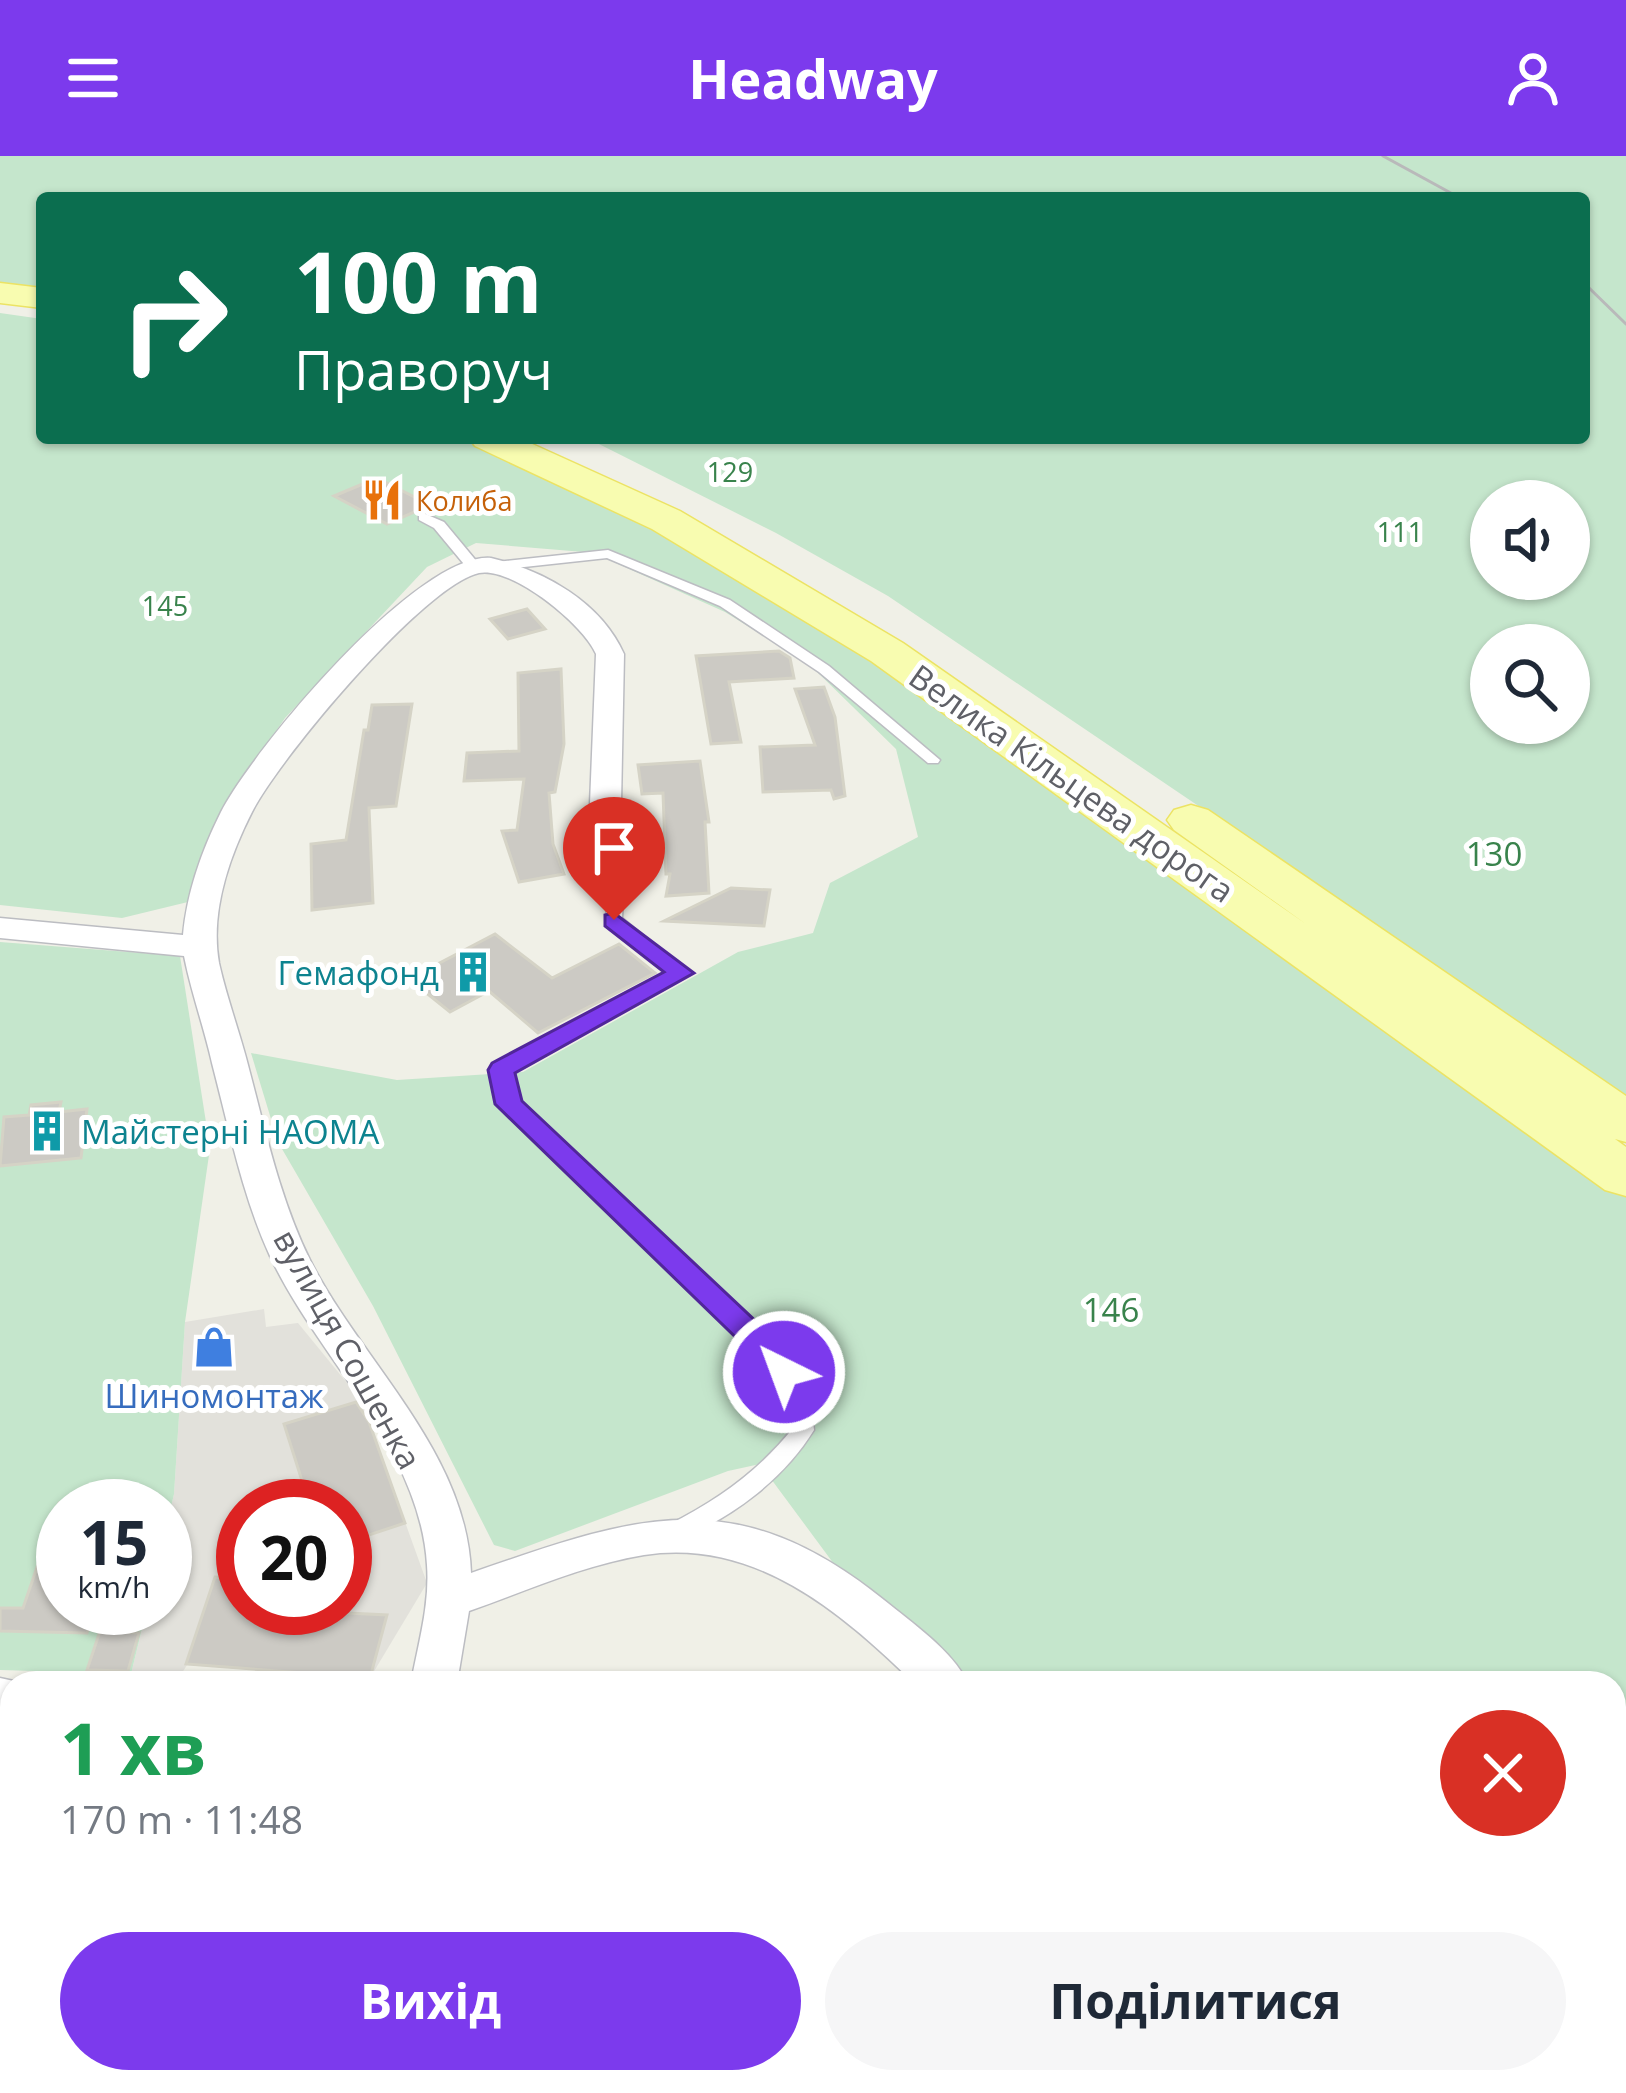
<!DOCTYPE html>
<html lang="uk">
<meta charset="utf-8">
<style>
body{margin:0;font-family:"Open Sans",sans-serif;background:#f6f6f7;color:#1f2937;height:100vh;display:flex;flex-direction:column;font-size:45px;white-space:nowrap}
*{box-sizing:border-box;margin:0}
p{font-size:39px;color:#747a83}
.icon{flex:none;width:66px;height:66px;fill:none;stroke:currentColor;stroke-width:2;stroke-linecap:round;stroke-linejoin:round}
.map{position:relative;flex:1;overflow:hidden}
.drawer{position:absolute;left:0px;top:1515px;width:1626px;height:423px;display:flex;flex-direction:column;background:#fff;border-radius:36px 36px 0 0;box-shadow:0 3px 9px #0004}
.drawer>*{flex:none}
.banner{position:absolute;left:36px;top:36px;width:1554px;height:252px;border-radius:12px;box-shadow:0 3px 9px #0004;background:#0b6e4f;color:#fff;overflow:hidden}
.fabs{position:absolute;left:1470px;top:324px;display:grid;gap:24px}
.fabs a{display:grid;place-items:center;width:120px;height:120px;border-radius:50%;background:#fff;box-shadow:0 3px 9px #0004;font-size:60px}
.speed{position:absolute;left:36px;top:1323px;display:flex;gap:24px;font-size:60px;font-weight:700;text-align:center}
.speed>*{display:grid;place-content:center;width:156px;height:156px;border-radius:50%;background:#fff;box-shadow:0 3px 9px #0004;line-height:1}
.speed small{font-size:30px;font-weight:400}
.speed .limit{border:18px solid #d22;background:#fff;color:#111}
.pin{position:absolute;display:grid;place-items:center;width:102px;height:102px;color:#fff;margin:-123px -51px;border-radius:50% 50% 50% 0;rotate:-45deg;box-shadow:0 0 12px #0007}
.pin .icon{rotate:45deg}
.me{position:absolute;width:132px;margin:-66px;rotate:318deg;stroke-linejoin:round;filter:drop-shadow(0 0 9px #0008)}
.turn{display:flex;align-items:center;gap:42px;height:252px;padding:0 60px;font-size:54px}
.turn .icon{width:156px;height:156px;stroke-width:2.5}
.turn b{display:block;font-size:84px;line-height:102px}
.round{display:grid;place-items:center;flex:none;width:126px;height:126px;border-radius:63px;background:#f6f6f7}
.headline{display:flex;align-items:center;justify-content:space-between;height:204px;padding:0 60px}
h1{font-size:72px;font-weight:700;line-height:90px;color:#1e9e55}
.cta{display:flex;gap:24px;margin-top:auto;padding:24px 60px}
.cta a{flex:1;height:138px;border-radius:72px;background:#7c3aed;color:#fff;font-size:48px;font-weight:700;line-height:138px;text-align:center}
.cta a+a{background:#f6f6f7;color:#1f2937}
header{display:flex;justify-content:space-between;align-items:center;height:156px;padding:0 60px;background:#7c3aed;color:#fff;font-size:54px;font-weight:700}
.map>svg:first-child{display:block}
.industrial{fill:#e2e1db;fill-rule:evenodd}
.green{fill:#c5e6cc;fill-rule:evenodd}
.building{fill:#cccac4;stroke:#d5d3c6;stroke-width:3}
.lines{fill:none;stroke-linecap:round;stroke-linejoin:round}
.lane-casing{stroke:#bcbdc2;stroke-width:3}
.street-casing{stroke:#bcbdc2;stroke-width:3}
.primary-casing{stroke:#ece364;stroke-width:3}
.lane{fill:#fff;fill-rule:evenodd}
.street{fill:#fff;fill-rule:evenodd}
.primary{fill:#f8fcb0;fill-rule:evenodd}
.tram{stroke:#b9b9ba;stroke-width:3}
.route{fill:#7c3aed;stroke:#51269a;stroke-width:3}
.labels{text-anchor:middle;dominant-baseline:central;stroke-width:10;stroke-linejoin:round;paint-order:stroke}
.far-park-label{font-size:27px;fill:#39834c;stroke:#fff}
.far-food-label{font-size:27px;fill:#c56008;stroke:#fff;text-anchor:start}
.street-label{font-size:33px;fill:#5f6067;stroke:#fff}
.park-label{font-size:33px;fill:#39834c;stroke:#fff}
.culture-label{font-size:33px;fill:#0d838f;stroke:#fff;text-anchor:end}
.shop-label{font-size:33px;fill:#366cbe;stroke:#fff}
</style>
<header><svg class="icon" aria-label="menu" viewBox="0 0 24 24"><path d="M4 6h16M4 12h16M4 18h16"/></svg>Headway<svg class="icon" aria-label="person" viewBox="0 0 24 24"><circle cx="12" cy="8" r="4"/><path d="M4 21q1-7 8-7t8 7"/></svg></header>
<div class="map">
<svg width="1626" height="1937" viewBox="0 0 1626 1937">
<rect width="100%" height="100%" fill="#f0f0e7"/>
<path class="industrial" d="M264,1153L266,1171L298,1167L361,1244L427,1427L370,1522L187,1509L182,1517L131,1518L147,1452H165V1377L174,1338L185,1166ZM243,1350H345V1452H243Z"/>
<g class="green">
<path d="M0,0H1626V939L888,440L776,377L587,282H1584V42H42V135L0,128ZM1491,345H1569V423H1491ZM1491,489H1569V567H1491Z"/>
<path d="M0,157L42,163V282H488L666,364L1626,1020V1937H1372L1360,1926H1614V1527H945L865,1450L760,1308L728,1315L515,1395L494,1389L373,1150L278,986L251,897L397,924L523,916L738,796L813,777L830,727L918,681L896,593L809,508L725,456L616,407L608,398L476,387L427,411L285,562L262,596L192,745L122,762L0,749Z"/>
<path d="M0,786L180,800L210,992L185,1166L174,1338L165,1377V1350H63V1452H147L131,1518L0,1514Z"/>
</g>
<g class="building">
<path d="M377,322L430,349L387,368L334,340Z"/>
<path d="M527,453L545,473L508,483L490,463Z"/>
<path d="M779,495L790,502L794,522L729,526L741,586L711,588L696,500Z"/>
<path d="M561,513L564,588L555,636L549,637L553,688L564,718L519,726L502,675L517,674L524,623L464,625L467,597L519,595L518,517Z"/>
<path d="M824,531L835,561L845,640L834,643L831,634L763,636L760,591L815,589L795,533Z"/>
<path d="M412,548L396,650L369,652L373,747L312,754L311,688L346,684L364,574H368L372,549Z"/>
<path d="M700,605L709,666H705L709,737L666,740L670,718H666L663,637L642,638L638,609Z"/>
<path d="M731,732L770,734L764,770L664,765Z"/>
<path d="M495,778L552,822L619,788L655,817L538,877L489,835L450,856L409,823Z"/>
<path d="M61,946L59,956L87,953L81,1002L0,1010L4,961L29,959L31,949Z"/>
<path d="M356,1246L369,1266L405,1367L345,1387V1350H310L284,1268Z"/>
<path d="M59,1347H63V1452H95L87,1477L0,1475V1452H23Z"/>
<path d="M215,1421L243,1423V1452L387,1459L370,1522L186,1508Z"/>
<path d="M100,1475L139,1477L128,1515L87,1514Z"/>
</g>
<g class="lines">
<g class="lane-casing">
<g id="lane">
<path d="M423,357L444,366L478,407V413H468L434,372L419,364V358Z"/>
<path d="M608,394L730,444L829,510L940,604L938,607H928L819,516L720,450L607,402L496,414L489,410L496,406Z"/>
<path d="M616,717L624,722L622,762L689,817L510,915L517,946L775,1190L809,1237L814,1274C784,1323 730,1364 676,1384L668,1381L665,1375L668,1369C717,1345 759,1315 793,1272L789,1239L761,1200L503,952L492,913L495,909L669,816L606,764L608,722Z"/>
</g>
</g>
<g class="street-casing">
<g id="street">
<path d="M491,402C545,415 601,446 624,498L620,698L632,722L616,732L605,729L588,698L596,498C584,469 512,410 479,417C424,429 278,604 252,656C229,701 210,757 219,807C227,843 240,877 249,913C266,977 280,1043 310,1104C361,1205 467,1296 471,1417C636,1360 733,1323 884,1444C912,1467 952,1494 968,1527H914C840,1455 754,1382 644,1399C583,1409 526,1435 469,1455L457,1527H411C418,1488 430,1449 427,1409C420,1292 317,1201 270,1100C242,1039 229,972 212,907C204,871 191,836 184,800L0,782V762L183,779C187,736 202,694 221,656C254,592 418,396 491,402Z"/>
<path d="M0,1522L23,1527H12V1563L0,1562Z"/>
<path d="M386,1926H438V1937H384Z"/>
<path d="M1334,1926H1394L1399,1937H1338Z"/>
</g>
</g>
<g class="primary-casing">
<g id="primary">
<path d="M0,127L42,132V152L0,147Z"/>
<path d="M469,282H519L680,355L903,487L1306,768L1174,674L1167,664L1174,654L1191,649L1208,654L1626,940V986L1615,983L1626,991V1040L1605,1034L871,505L652,373L475,290Z"/>
</g>
</g>
<use href="#lane" class="lane"/>
<use href="#street" class="street"/>
<use href="#primary" class="primary"/>
<g class="tram">
<path d="M1383,0L1460,42"/>
<path d="M1584,127L1626,168"/>
</g>
</g>
<path class="route" d="M614,757L694,817L515,917L522,945L779,1187L799,1216L794,1224H773L758,1203L495,948L488,914L492,907L664,816L605,770V759Z"/>
<defs>
<g id="restaurant-bare" transform="scale(3.24)"><path d="M-5-6h1v4h1v-4h1v4h1v-4h1v5L-1.5 .5V6h-2V.5L-5-1ZM5-6V6H3V1.5H1.5Q1.5-4 5-6Z" fill="#e8710a" stroke="#fff" stroke-width="2.5" paint-order="stroke"/></g>
<g id="building-bare" transform="scale(3.24)"><path d="M-4-6H4V6H1V3H-1V6H-4ZM-2.5-4.3h1.7v1.8h-1.7ZM.8-4.3h1.7v1.8H.8ZM-2.5-1h1.7V.8h-1.7ZM.8-1h1.7V.8H.8Z" fill="#0f9aa8" stroke="#fff" stroke-width="2.5" paint-order="stroke"/></g>
<g id="shop-bare" transform="scale(3.24)"><path d="M-5-2.5h2.3a2.7 3.5 0 0 1 5.4 0H5L5.5 6h-11ZM-1.5-2.5h3a1.5 2.3 0 0 0-3 0Z" fill="#3f7fe0" stroke="#fff" stroke-width="2.5" paint-order="stroke"/></g>
</defs>
<g fill-rule="evenodd">
<use href="#restaurant-bare" x="382" y="344"/>
<use href="#building-bare" x="473" y="816"/>
<use href="#building-bare" x="47" y="975"/>
<use href="#shop-bare" x="214" y="1191"/>
</g>
<g class="labels">
<g class="far-park-label">
<text x="730" y="315">129</text>
<text x="1400" y="375">111</text>
<text x="165" y="449">145</text>
</g>
<g class="far-food-label">
<text x="416" y="344">Колиба</text>
</g>
<g class="street-label">
<text transform="translate(1072 627) rotate(35)">Велика Кільцева дорога</text>
<text transform="translate(348 1193) rotate(61)">вулиця Сошенка</text>
</g>
<g class="park-label">
<text x="1494" y="697">130</text>
<text x="1111" y="1153">146</text>
</g>
<g class="culture-label">
<text x="439" y="816">Гемафонд</text>
<text x="81" y="975" text-anchor="start">Майстерні НАОМА</text>
</g>
<g class="shop-label">
<text x="214" y="1239">Шиномонтаж</text>
</g>
</g>
</svg>
<div class="fabs">
<a><svg class="icon" aria-label="sound" viewBox="0 0 24 24"><path d="M4 9h4l5-4v14l-5-4H4zM17 9q2 3 0 6"/></svg></a>
<a><svg class="icon" aria-label="search" viewBox="0 0 24 24"><circle cx="10" cy="10" r="6"/><path d="M15 15l6 6"/></svg></a>
</div>
<div class="speed"><div>15<small>km/h</small></div><div class="limit">20</div></div>
<div class="pin" style="left:614px;top:764px;background:#d93025"><svg class="icon" aria-label="arrive" viewBox="0 0 24 24"><path d="M6 21V4h12l-3 4 3 4H6"/></svg></div>
<svg class="me" style="left:784px;top:1216px" viewBox="-20 -20 40 40"><circle r="17" fill="#7c3aed" stroke="#fff" stroke-width="3"/><path d="M0-11L8 9 0 5-8 9z" fill="#fff"/></svg>
<div class="banner">
<div class="turn"><svg class="icon" aria-label="right" viewBox="0 0 24 24"><path d="M7 20v-9h11M14 6l5 5-5 5"/></svg><div><b>100 m</b>Праворуч</div></div>
</div>
<section class="drawer">
<div class="headline"><div><h1>1 хв</h1><p>170 m · 11:48</p></div><a class="round" style="background:#d93025;color:#fff"><svg class="icon" aria-label="close" viewBox="0 0 24 24"><path d="M6 6l12 12M18 6L6 18"/></svg></a></div>
<div class="cta"><a>Вихід</a><a>Поділитися</a></div>
</section>
</div>
